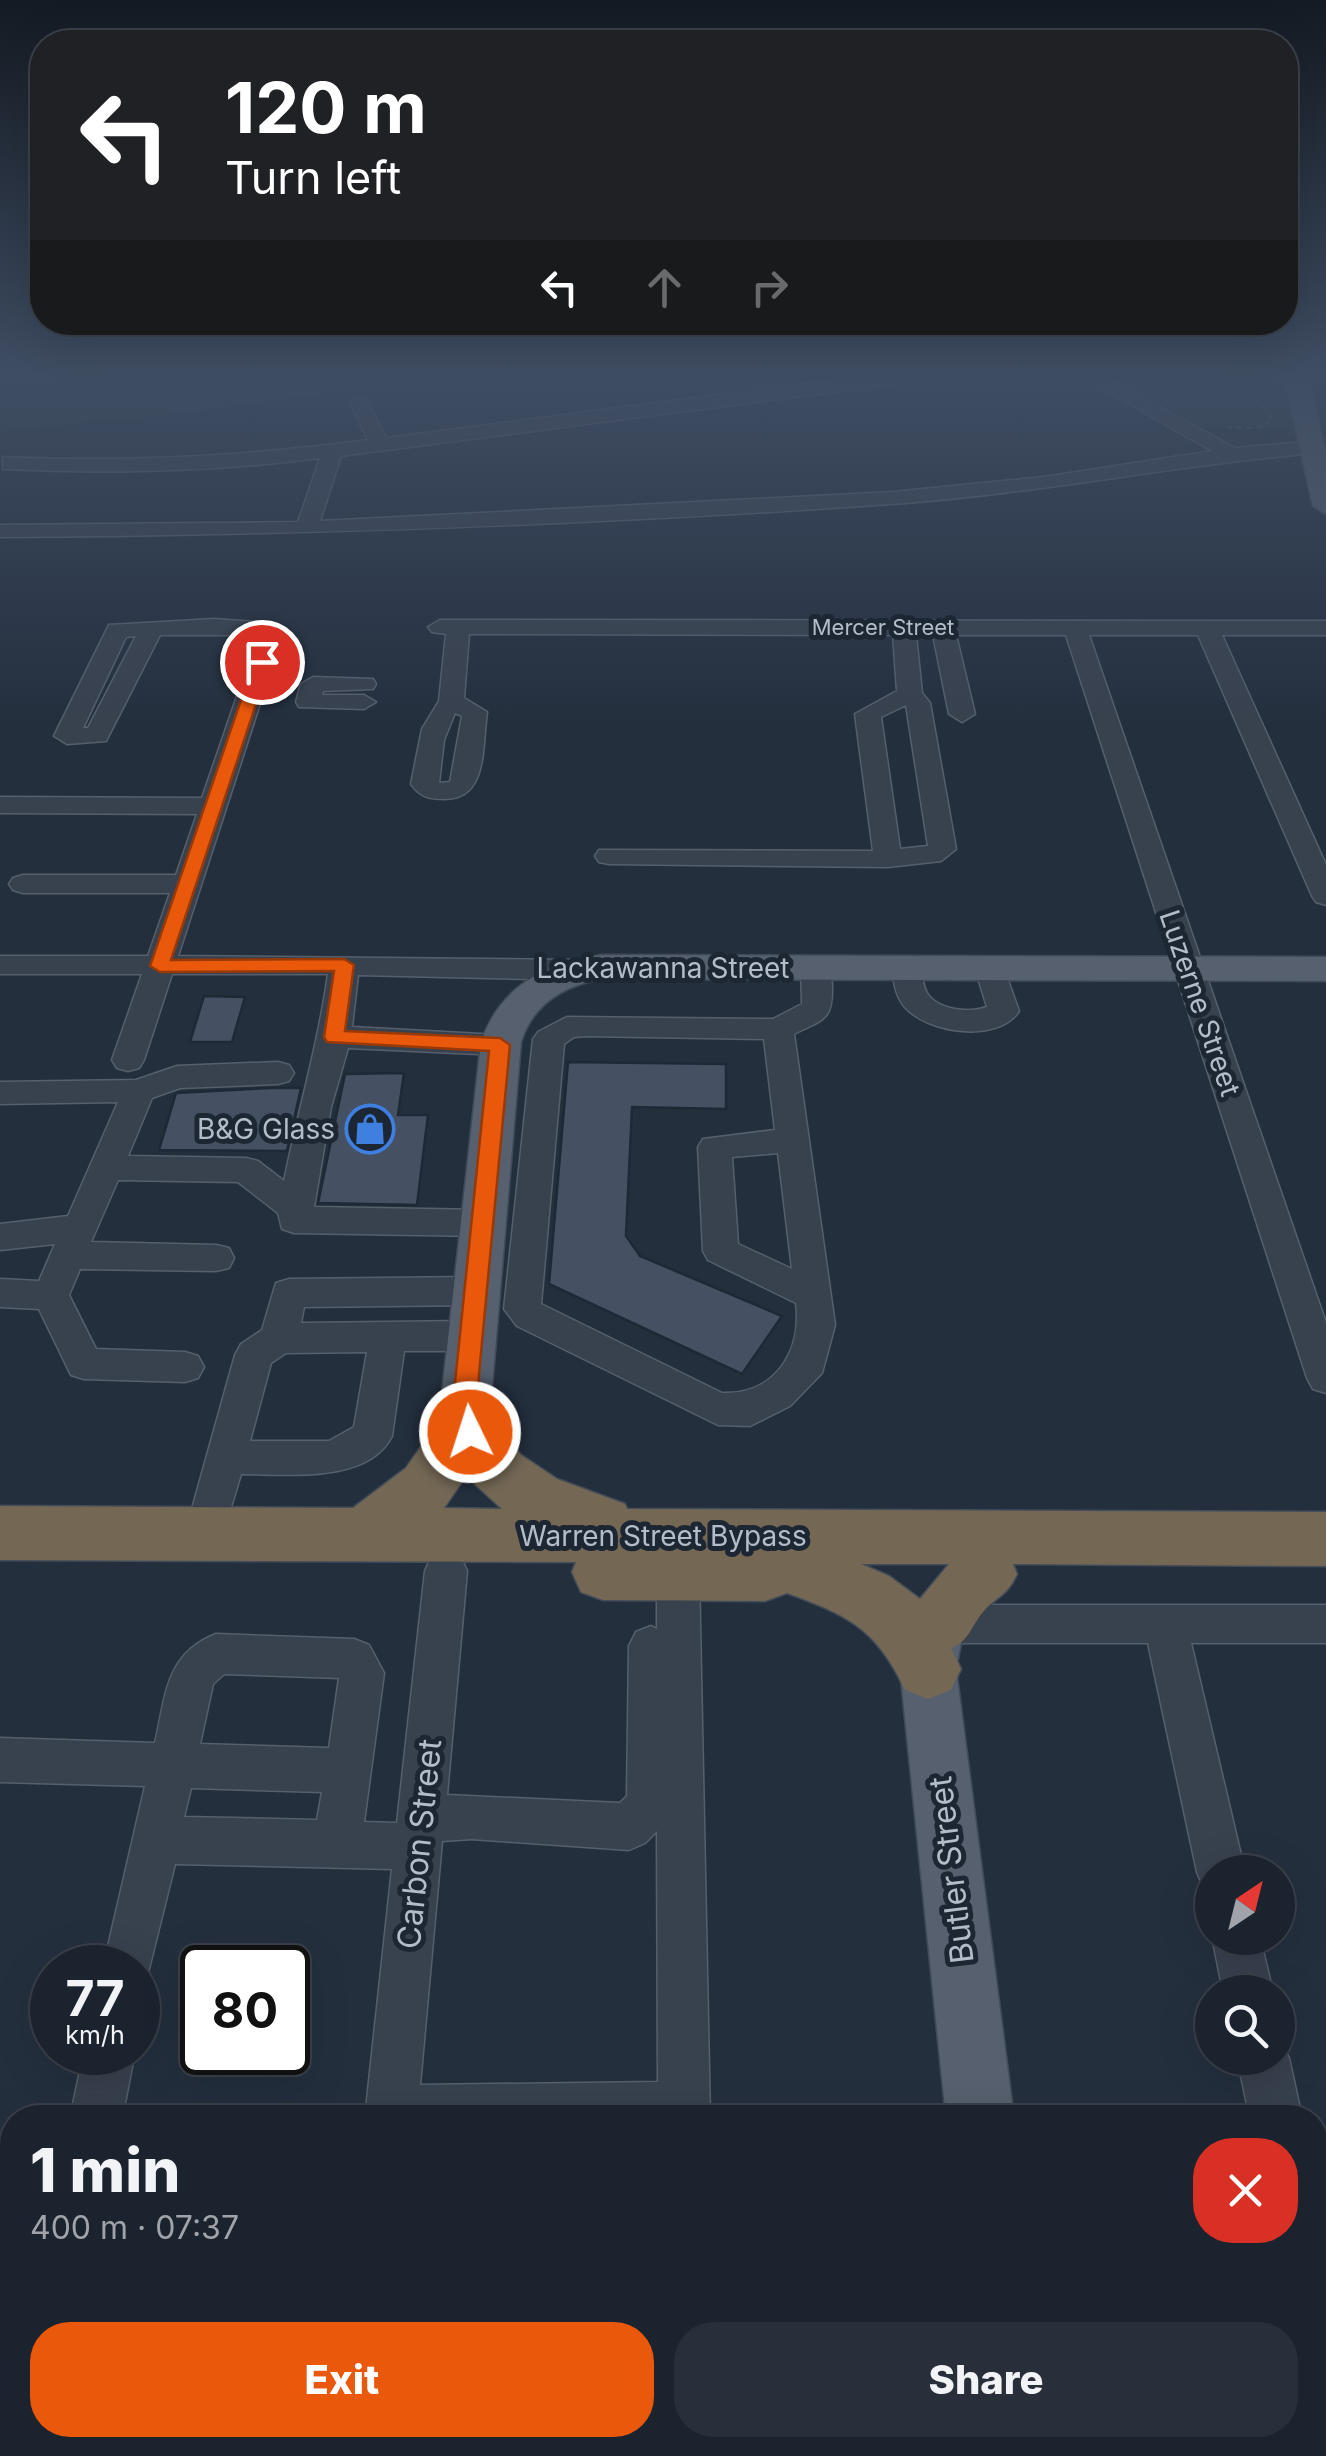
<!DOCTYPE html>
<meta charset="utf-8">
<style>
body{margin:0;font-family:Inter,sans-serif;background:#282f3a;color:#f1f3f6;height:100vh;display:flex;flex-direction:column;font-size:38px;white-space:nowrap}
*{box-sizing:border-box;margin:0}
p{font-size:32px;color:#a0a4aa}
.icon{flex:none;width:55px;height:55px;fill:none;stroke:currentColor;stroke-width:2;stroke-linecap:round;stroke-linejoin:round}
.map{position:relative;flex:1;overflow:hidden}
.details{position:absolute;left:0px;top:2105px;width:1328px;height:352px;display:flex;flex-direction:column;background:#1b232e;border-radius:40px 40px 0 0;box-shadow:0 10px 40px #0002,0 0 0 2px #39404a}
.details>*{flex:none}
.banner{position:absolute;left:30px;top:30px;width:1268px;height:305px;border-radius:40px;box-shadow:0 10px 40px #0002,0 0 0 2px #39404a;background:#202124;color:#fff;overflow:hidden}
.needle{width:65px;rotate:35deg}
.buttons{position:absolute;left:1195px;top:1855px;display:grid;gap:20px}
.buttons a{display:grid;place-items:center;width:100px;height:100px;border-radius:50%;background:#1b232e;box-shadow:0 10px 40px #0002,0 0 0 2px #39404a;font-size:50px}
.speed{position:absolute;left:30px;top:1945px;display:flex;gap:20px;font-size:50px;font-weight:700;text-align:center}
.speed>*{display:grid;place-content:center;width:130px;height:130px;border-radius:50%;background:#1b232e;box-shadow:0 10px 40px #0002,0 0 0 2px #39404a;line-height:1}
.speed small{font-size:25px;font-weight:400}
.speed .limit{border:5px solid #111;border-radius:15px;background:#fff;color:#111}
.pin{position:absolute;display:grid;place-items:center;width:85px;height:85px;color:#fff;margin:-42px;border:5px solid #fff;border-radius:50%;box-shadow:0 2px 10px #0007}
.me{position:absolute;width:110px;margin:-55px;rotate:356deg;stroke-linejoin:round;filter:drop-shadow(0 0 8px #0008)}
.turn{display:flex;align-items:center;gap:35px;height:210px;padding:0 30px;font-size:45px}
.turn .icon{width:130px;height:130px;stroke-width:2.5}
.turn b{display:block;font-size:70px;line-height:85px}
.lanes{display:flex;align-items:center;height:95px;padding:0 30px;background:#0003;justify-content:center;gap:50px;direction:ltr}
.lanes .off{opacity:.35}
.round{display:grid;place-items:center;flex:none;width:105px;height:105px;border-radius:40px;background:#282f3a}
.summary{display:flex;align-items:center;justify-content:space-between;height:170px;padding:0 30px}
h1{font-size:60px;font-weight:800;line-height:75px}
.button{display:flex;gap:20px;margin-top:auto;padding:20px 30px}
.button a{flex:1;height:115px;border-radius:40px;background:#ea580c;color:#fff;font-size:40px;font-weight:800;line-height:115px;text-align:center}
.button a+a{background:#282f3a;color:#f1f3f6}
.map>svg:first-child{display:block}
.green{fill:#263c3f}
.building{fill:#455162;stroke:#1f2835;stroke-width:2.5}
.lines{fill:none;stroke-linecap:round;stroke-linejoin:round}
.minor-casing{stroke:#565f6c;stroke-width:3}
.major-casing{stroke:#414a57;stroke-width:3}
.highway-casing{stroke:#434c59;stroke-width:3}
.path{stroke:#44595c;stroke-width:2.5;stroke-dasharray:5 5;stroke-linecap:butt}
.minor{fill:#38414e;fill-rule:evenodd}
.major{fill:#56606e;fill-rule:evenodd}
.highway{fill:#746855;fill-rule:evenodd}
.route{fill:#ea580c;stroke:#983908;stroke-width:2.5}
.labels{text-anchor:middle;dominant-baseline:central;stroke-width:10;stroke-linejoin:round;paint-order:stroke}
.far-street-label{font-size:22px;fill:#b4bcc9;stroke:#1d2633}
.street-label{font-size:28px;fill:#b4bcc9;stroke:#1d2633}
.poi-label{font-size:28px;fill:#b4bcc9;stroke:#1d2633;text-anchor:end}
.near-street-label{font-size:32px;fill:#b4bcc9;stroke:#1d2633}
</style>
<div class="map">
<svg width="1326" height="2456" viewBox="0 0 1326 2456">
<rect width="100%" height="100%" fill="#242f3e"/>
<g class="green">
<path d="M0,378H434L191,412L0,432Z"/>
<path d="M1114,378H1326V433L1198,426Z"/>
</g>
<g class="building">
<path d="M204,996L245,997L232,1042H190Z"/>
<path d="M568,1062L726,1064V1109L632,1107L626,1236L640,1256L782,1316L742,1374L549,1284Z"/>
<path d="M404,1073L398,1115H428L417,1205L318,1203L345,1074Z"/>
<path d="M269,1088H301L287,1151L159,1150L176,1093Z"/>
</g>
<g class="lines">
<g class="minor-casing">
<g id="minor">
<path d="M850,378H904L895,384L341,456L320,521L893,492L1044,477L1212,451L1084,378H1107L1235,448L1326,440V452C1180,464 1037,494 891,504C594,525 297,535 0,537V525L298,522L320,458C214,472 109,474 3,469V457C127,463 245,456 368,440L350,403L359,397L368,403L386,438Z"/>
<path d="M214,619L272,623L284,630L178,956L579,960L590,963L594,970L590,977L579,980L358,975L352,1027L500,1035L511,1038L516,1045L511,1052L500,1055L348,1048L331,1107L314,1207L482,1210L494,1214L499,1223L494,1232L482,1236L294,1233L282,1229L278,1213L238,1182L118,1180L91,1242L216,1245L229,1248L234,1258L229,1268L216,1271L80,1269L69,1295L96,1349L185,1352L198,1356L204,1367L198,1378L185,1382L84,1379L71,1375L39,1309L0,1307V1279L39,1281L55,1244L0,1250V1224L68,1216L118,1102L0,1104V1082L136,1080L177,1066L278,1062L289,1065L294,1073L289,1081L278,1084L180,1088L152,1098L128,1156L246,1158L258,1161L284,1181C298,1112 318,1045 328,974H172L144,1060L139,1068L128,1071L117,1068L112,1060L142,974H0V956H148L170,893H23L13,890L9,884L13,878L23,875H176L197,814L0,813V797L202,798L258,635H160L106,741L67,744L54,736L109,625ZM136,636L88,728H83L126,637Z"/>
<path d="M440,620L1326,621V635H1222L1326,865V905L1316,902L1312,896L1198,635H1089L1326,1323V1393L1313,1389L1307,1378L1066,635H956L975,714L962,722L949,714L933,635H916L922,693L930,703L956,849L941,861L888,867L609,864L599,862L595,856L599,850L873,851L855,714L897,691L893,635L469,634L464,698L487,712C482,746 488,799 445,799C429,799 420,797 411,784L422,729L439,701L446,634L432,632L428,627ZM906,705L928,846L900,849L881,717ZM455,713L462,716L450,782L439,783L444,740Z"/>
<path d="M313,677L373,679L376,684L373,689L323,691L322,695H364L376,702L364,709L299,707L296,702L301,684Z"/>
<path d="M816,958L827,961C832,970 831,976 832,986C833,1021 823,1019 794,1034L835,1325L822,1373L790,1406L750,1426L718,1425L517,1326L504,1309L533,1039L538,1032L567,1017L773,1019L802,1004L801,968L805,961ZM586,1036L764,1039L775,1130L703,1139L698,1147L703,1251L708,1260L796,1303C802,1352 775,1395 722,1393L541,1304L564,1044L574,1037ZM778,1153L792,1269L738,1244L732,1157Z"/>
<path d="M907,958L918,961C924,971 921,983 927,993C938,1011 970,1013 987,1007L975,968L979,961H1001L1019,1011C998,1044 926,1033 904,1006C895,995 894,982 892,968L896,961Z"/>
<path d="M475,1277L488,1281L493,1291L488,1301L475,1305L304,1307L301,1323L471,1321L484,1326L490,1336L484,1346L471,1351H404L392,1436C368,1484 286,1474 241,1474L219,1547L205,1552L191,1547L185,1534L235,1355L241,1344L262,1330L276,1283L289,1279ZM367,1352L354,1427L329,1441H250L271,1363L286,1353Z"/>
<path d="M446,1553L461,1558L467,1571L447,1795L620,1803L627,1796L629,1646L636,1632L651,1626L657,1629V1573L663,1560L678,1555L693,1560L699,1573L710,2118H365L392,1869L175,1864L145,1985L138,1989V1968H103L145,1786L0,1782V1738L155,1743C166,1696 165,1654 216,1634L354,1639L369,1645L384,1673L364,1822L397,1823L425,1571L431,1558ZM224,1674L339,1678L329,1748L200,1744L213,1684ZM191,1788L322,1792L317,1820L184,1817ZM657,1831L658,2082L420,2085L442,1841L472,1839L629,1850L645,1843Z"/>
<path d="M939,1605H1326V1643H1191L1245,1872H1212V1892L1204,1889L1197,1872L1148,1643H939L924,1638L918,1624L924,1610Z"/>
<path d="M1212,1936L1260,1938L1273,1992H1223Z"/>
<path d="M1278,2038L1289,2058L1302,2118H1250L1237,2058H1278Z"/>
<path d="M84,2052H135L122,2118H70Z"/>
<path d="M1315,2262L1326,2267V2366L1315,2362Z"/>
<path d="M12,2421V2445H54L52,2456H0L4,2424Z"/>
<path d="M329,2445H387L386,2456H328Z"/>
<rect x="660" y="2445" width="58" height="11"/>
</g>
</g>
<g class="major-casing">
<g id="major">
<path d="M1284,378H1308L1326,451V514L1313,506Z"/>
<path d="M601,955L1326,957V981L601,979C563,986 533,1004 521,1042L490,1411L483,1425L465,1431L447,1425L440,1411L481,1042C501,985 544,965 601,955Z"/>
<path d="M934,1613L954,1620L962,1638L956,1669L1014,2118H946L900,1669L914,1620Z"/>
<path d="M979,2445H1055L1057,2456H981Z"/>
</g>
</g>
<g class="highway-casing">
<path id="highway" d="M465,1387L485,1394L501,1430L521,1455L557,1479L625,1504L627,1509L1326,1512V1566L1013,1564L1017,1574C1007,1596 998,1595 984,1611C972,1624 969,1642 951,1648L961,1669L951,1690L928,1699L905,1690C877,1629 848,1615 787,1593L765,1601L603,1600L581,1592L572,1572L576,1562L0,1560V1506L353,1508L406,1468L424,1442L445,1394ZM466,1476L502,1509L444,1508ZM861,1564H949L920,1599L889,1576Z"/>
</g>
<g class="path">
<path d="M9,378H58"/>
<path d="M1227,427L1257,428L1273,420L1241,378"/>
</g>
<use href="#minor" class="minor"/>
<use href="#major" class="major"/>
<use href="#highway" class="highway"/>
</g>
<linearGradient id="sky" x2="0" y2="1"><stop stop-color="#141a22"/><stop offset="0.52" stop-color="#3f4d63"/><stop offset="1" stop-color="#3f4d63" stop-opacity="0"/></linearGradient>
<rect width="1326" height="722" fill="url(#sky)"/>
<path class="route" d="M262,657L270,662L171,960L344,959L354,965L345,1031L500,1038L510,1045L479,1374L477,1412L483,1432L479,1440L470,1443L461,1440L452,1412L489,1051L327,1042L324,1037L334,971L160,972L150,966L254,662Z"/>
<defs>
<g id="shop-ring" transform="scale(2.5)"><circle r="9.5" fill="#1d2633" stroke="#3f7fe0" stroke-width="1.5"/><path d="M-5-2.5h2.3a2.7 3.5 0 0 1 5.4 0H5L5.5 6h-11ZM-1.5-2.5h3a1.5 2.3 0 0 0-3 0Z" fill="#3f7fe0"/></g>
</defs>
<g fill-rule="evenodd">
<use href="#shop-ring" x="370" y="1129"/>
</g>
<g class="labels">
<g class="far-street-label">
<text x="883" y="627">Mercer Street</text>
</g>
<g class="street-label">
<text x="663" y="968">Lackawanna Street</text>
<text transform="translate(1200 1003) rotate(71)">Luzerne Street</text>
<text x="663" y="1536">Warren Street Bypass</text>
</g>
<g class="poi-label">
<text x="335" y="1129">B&amp;G Glass</text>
</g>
<g class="near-street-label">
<text transform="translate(419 1844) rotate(-84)">Carbon Street</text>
<text transform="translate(951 1870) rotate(-97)">Butler Street</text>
</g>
</g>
</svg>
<div class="buttons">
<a><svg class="needle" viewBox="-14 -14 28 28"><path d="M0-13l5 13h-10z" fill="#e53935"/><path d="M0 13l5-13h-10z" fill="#a0a4aa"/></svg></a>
<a><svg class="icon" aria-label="search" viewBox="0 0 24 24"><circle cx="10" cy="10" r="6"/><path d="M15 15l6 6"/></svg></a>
</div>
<div class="speed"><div>77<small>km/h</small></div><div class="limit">80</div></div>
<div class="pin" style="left:262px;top:662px;background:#d93025"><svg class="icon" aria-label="arrive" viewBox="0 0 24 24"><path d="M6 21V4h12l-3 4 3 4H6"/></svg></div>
<svg class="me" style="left:470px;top:1432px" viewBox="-20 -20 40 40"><circle r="17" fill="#ea580c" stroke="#fff" stroke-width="3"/><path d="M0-11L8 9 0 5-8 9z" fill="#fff"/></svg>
<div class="banner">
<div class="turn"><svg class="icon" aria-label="left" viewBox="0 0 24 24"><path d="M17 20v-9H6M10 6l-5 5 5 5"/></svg><div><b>120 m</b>Turn left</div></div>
<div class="lanes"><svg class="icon" aria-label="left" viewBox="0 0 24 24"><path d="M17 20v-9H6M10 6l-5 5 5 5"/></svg><svg class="icon off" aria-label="ahead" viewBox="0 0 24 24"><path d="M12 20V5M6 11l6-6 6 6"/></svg><svg class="icon off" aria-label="right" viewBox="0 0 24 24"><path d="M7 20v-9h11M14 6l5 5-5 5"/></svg></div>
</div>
<section class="details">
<div class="summary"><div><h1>1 min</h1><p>400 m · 07:37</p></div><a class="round" style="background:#d93025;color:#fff"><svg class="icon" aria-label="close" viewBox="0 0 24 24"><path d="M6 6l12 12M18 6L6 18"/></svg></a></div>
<div class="button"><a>Exit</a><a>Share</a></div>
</section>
</div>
